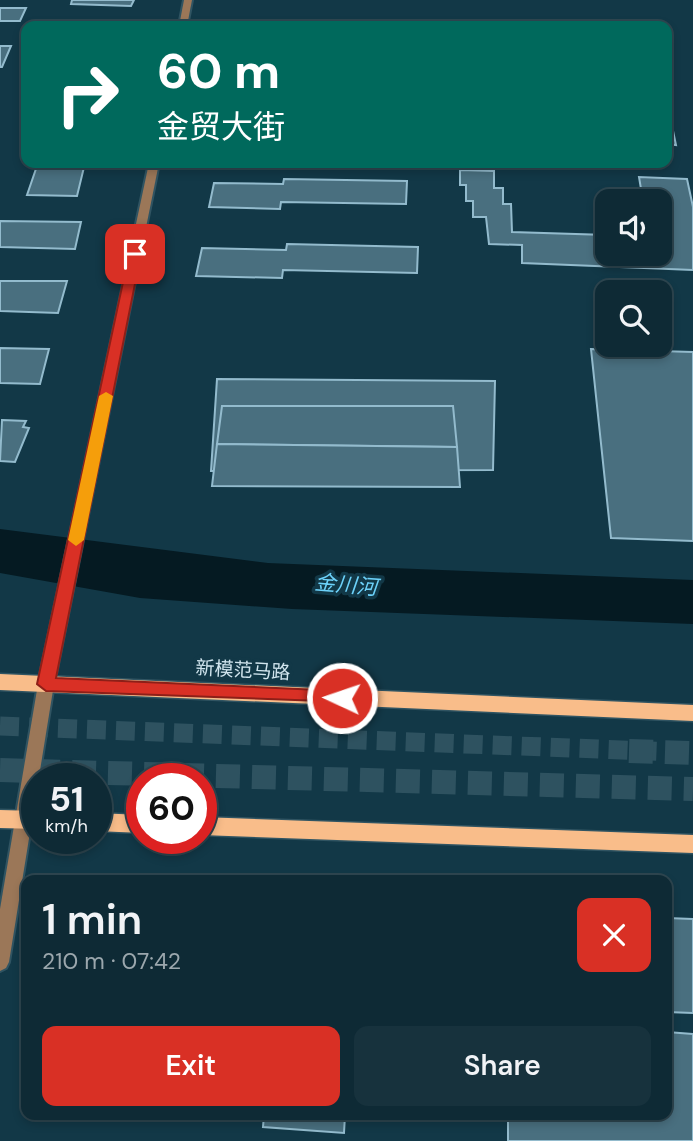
<!DOCTYPE html>
<meta charset="utf-8">
<style>
body{margin:0;font-family:"DM Sans","Noto Sans SC",sans-serif;background:#17323d;color:#f1f3f6;height:100vh;display:flex;flex-direction:column;font-size:26px;white-space:nowrap}
*{box-sizing:border-box;margin:0}
p{font-size:23px;color:#9ba7ad}
.icon{flex:none;width:38px;height:38px;fill:none;stroke:currentColor;stroke-width:2;stroke-linecap:round;stroke-linejoin:round}
.map{position:relative;flex:1;overflow:hidden}
.drawer{position:absolute;left:21px;top:875px;width:651px;height:245px;display:flex;flex-direction:column;background:#0e2a35;border-radius:14px;box-shadow:0 4px 10px #0003,0 0 0 2px #2e4650}
.drawer>*{flex:none}
.guide{position:absolute;left:21px;top:21px;width:651px;height:147px;border-radius:14px;box-shadow:0 4px 10px #0003,0 0 0 2px #2e4650;background:#00695c;color:#fff;overflow:hidden}
.buttons{position:absolute;left:595px;top:189px;display:grid;gap:14px}
.buttons a{display:grid;place-items:center;width:77px;height:77px;border-radius:14px;background:#0e2a35;box-shadow:0 4px 10px #0003,0 0 0 2px #2e4650;font-size:35px}
.speed{position:absolute;left:21px;top:763px;display:flex;gap:14px;font-size:35px;font-weight:700;text-align:center}
.speed>*{display:grid;place-content:center;width:91px;height:91px;border-radius:50%;background:#0e2a35;box-shadow:0 4px 10px #0003,0 0 0 2px #2e4650;line-height:1}
.speed small{font-size:18px;font-weight:400}
.speed .limit{border:10px solid #d22;background:#fff;color:#111}
.pin{position:absolute;display:grid;place-items:center;width:60px;height:60px;color:#fff;margin:-30px;border-radius:14px;box-shadow:0 4px 10px #0006}
.me{position:absolute;width:77px;margin:-38px;rotate:273deg;stroke-linejoin:round;filter:drop-shadow(0 0 5px #0008)}
.turn{display:flex;align-items:center;gap:24px;height:147px;padding:0 21px;font-size:32px}
.turn .icon{width:91px;height:91px;stroke-width:2.5}
.turn b{display:block;font-size:49px;line-height:60px}
.round{display:grid;place-items:center;flex:none;width:74px;height:74px;border-radius:14px;background:#17323d}
.overview{display:flex;align-items:center;justify-content:space-between;height:119px;padding:0 21px}
h1{font-size:42px;font-weight:600;line-height:52px}
.cta{display:flex;gap:14px;margin-top:auto;padding:14px 21px}
.cta a{flex:1;height:80px;border-radius:14px;background:#d93025;color:#fff;font-size:28px;font-weight:600;line-height:80px;text-align:center}
.cta a+a{background:#17323d;color:#f1f3f6}
.map>svg:first-child{display:block}
.water{fill:#051a22}
.building{fill:#496f7f;stroke:#93bbcd;stroke-width:2}
.lines{fill:none;stroke-linecap:round;stroke-linejoin:round}
.trunk-tunnel-far1{stroke:#2e5260;stroke-width:19;stroke-dasharray:19 10;stroke-linecap:butt}
.trunk-tunnel{stroke:#2e5260;stroke-width:24;stroke-dasharray:24 12;stroke-linecap:butt}
.minor-casing{stroke:#305462;stroke-width:4}
.tertiary-casing{stroke:#305462;stroke-width:4}
.primary-casing{stroke:#305462;stroke-width:3}
.minor{fill:#9b7758;fill-rule:evenodd}
.tertiary{fill:#9b7758;fill-rule:evenodd}
.primary{fill:#f9bd8a;fill-rule:evenodd}
.route{fill:#d93025;stroke:#8d1f18;stroke-width:2}
.slow{fill:#f59e0b}
.labels{text-anchor:middle;dominant-baseline:central;stroke-width:7;stroke-linejoin:round;paint-order:stroke}
.street-label{font-size:19px;fill:#d0e4ed;stroke:#123847}
.water-label{font-size:21px;font-style:italic;fill:#6cd1f9;stroke:#123847}
</style>
<div class="map">
<svg width="693" height="1141" viewBox="0 0 693 1141">
<rect width="100%" height="100%" fill="#123847"/>
<path class="water" d="M0,529L268,563L693,580V624L292,609L140,598L0,573Z"/>
<g class="building">
<path d="M72,0H134L131,6L71,4Z"/>
<path d="M0,8H26L20,21H0Z"/>
<path d="M223,23L279,24L222,26Z"/>
<path d="M0,46H11L2,67H0Z"/>
<path d="M667,107H668L676,145L667,144Z"/>
<path d="M38,163H85L77,196L27,195Z"/>
<path d="M460,170L494,171V188H503V204H511L512,232L607,235V254H660V201H643L639,177L687,179L693,207V270L522,263V245L489,244L486,217H473V201H466V185H460Z"/>
<path d="M284,179L407,181L406,204L281,202L280,209L209,207L214,183L283,184Z"/>
<path d="M0,221L81,222L75,249L0,247Z"/>
<path d="M287,244L418,247L417,273L283,270L282,278L196,276L202,248L286,250Z"/>
<path d="M0,281H67L58,313L0,311Z"/>
<path d="M0,348L49,349L40,384L0,383Z"/>
<path d="M591,349L693,352V541L611,538Z"/>
<path d="M217,379L495,381L493,470L211,471Z"/>
<path d="M222,406H453L457,447L217,444Z"/>
<path d="M2,420L26,421L23,427L29,428L15,462L0,461Z"/>
<path d="M217,444L457,447L460,487L212,486Z"/>
<path d="M667,918L693,919V1013L667,1012Z"/>
<path d="M667,1032L693,1034V1141H508V1115H667Z"/>
<path d="M264,1115H345L344,1133L263,1127Z"/>
</g>
<g class="lines">
<path class="trunk-tunnel-far1" d="M0,726L674,752"/>
<g class="trunk-tunnel">
<path d="M629,751L693,753"/>
<path d="M0,770L693,789"/>
</g>
<g class="minor-casing">
<path id="minor" d="M46,678L51,680L54,684L9,962L6,968L0,971V909L38,684L41,680Z"/>
</g>
<g class="tertiary-casing">
<g id="tertiary">
<path d="M184,0H192L187,26H179Z"/>
<path d="M149,163H159L54,684L51,688L46,690L41,688L38,684Z"/>
</g>
</g>
<g class="primary-casing">
<g id="primary">
<path d="M0,674L693,705V721L0,690Z"/>
<path d="M0,810L37,811V829L0,828Z"/>
<path d="M96,813L142,815V833L96,831Z"/>
<path d="M201,817L693,835V853L201,835Z"/>
</g>
</g>
<use href="#minor" class="minor"/>
<use href="#tertiary" class="tertiary"/>
<use href="#primary" class="primary"/>
</g>
<path class="route" d="M135,251L141,254L56,678L342,691L351,698L349,702L46,691L37,684L129,254Z"/>
<path class="slow" d="M106,392L113,396L84,540L76,546L68,540L99,396Z"/>
<g class="labels">
<g class="street-label">
<text transform="translate(243 670) rotate(3)">新模范马路</text>
</g>
<g class="water-label">
<text transform="translate(346 585) rotate(5)">金川河</text>
</g>
</g>
</svg>
<div class="buttons">
<a><svg class="icon" aria-label="sound" viewBox="0 0 24 24"><path d="M4 9h4l5-4v14l-5-4H4zM17 9q2 3 0 6"/></svg></a>
<a><svg class="icon" aria-label="search" viewBox="0 0 24 24"><circle cx="10" cy="10" r="6"/><path d="M15 15l6 6"/></svg></a>
</div>
<div class="speed"><div>51<small>km/h</small></div><div class="limit">60</div></div>
<div class="pin" style="left:135px;top:254px;background:#d93025"><svg class="icon" aria-label="arrive" viewBox="0 0 24 24"><path d="M6 21V4h12l-3 4 3 4H6"/></svg></div>
<svg class="me" style="left:342px;top:698px" viewBox="-20 -20 40 40"><circle r="17" fill="#d93025" stroke="#fff" stroke-width="3"/><path d="M0-11L8 9 0 5-8 9z" fill="#fff"/></svg>
<div class="guide">
<div class="turn"><svg class="icon" aria-label="right" viewBox="0 0 24 24"><path d="M7 20v-9h11M14 6l5 5-5 5"/></svg><div><b>60 m</b>金贸大街</div></div>
</div>
<section class="drawer">
<div class="overview"><div><h1>1 min</h1><p>210 m · 07:42</p></div><a class="round" style="background:#d93025;color:#fff"><svg class="icon" aria-label="close" viewBox="0 0 24 24"><path d="M6 6l12 12M18 6L6 18"/></svg></a></div>
<div class="cta"><a>Exit</a><a>Share</a></div>
</section>
</div>
